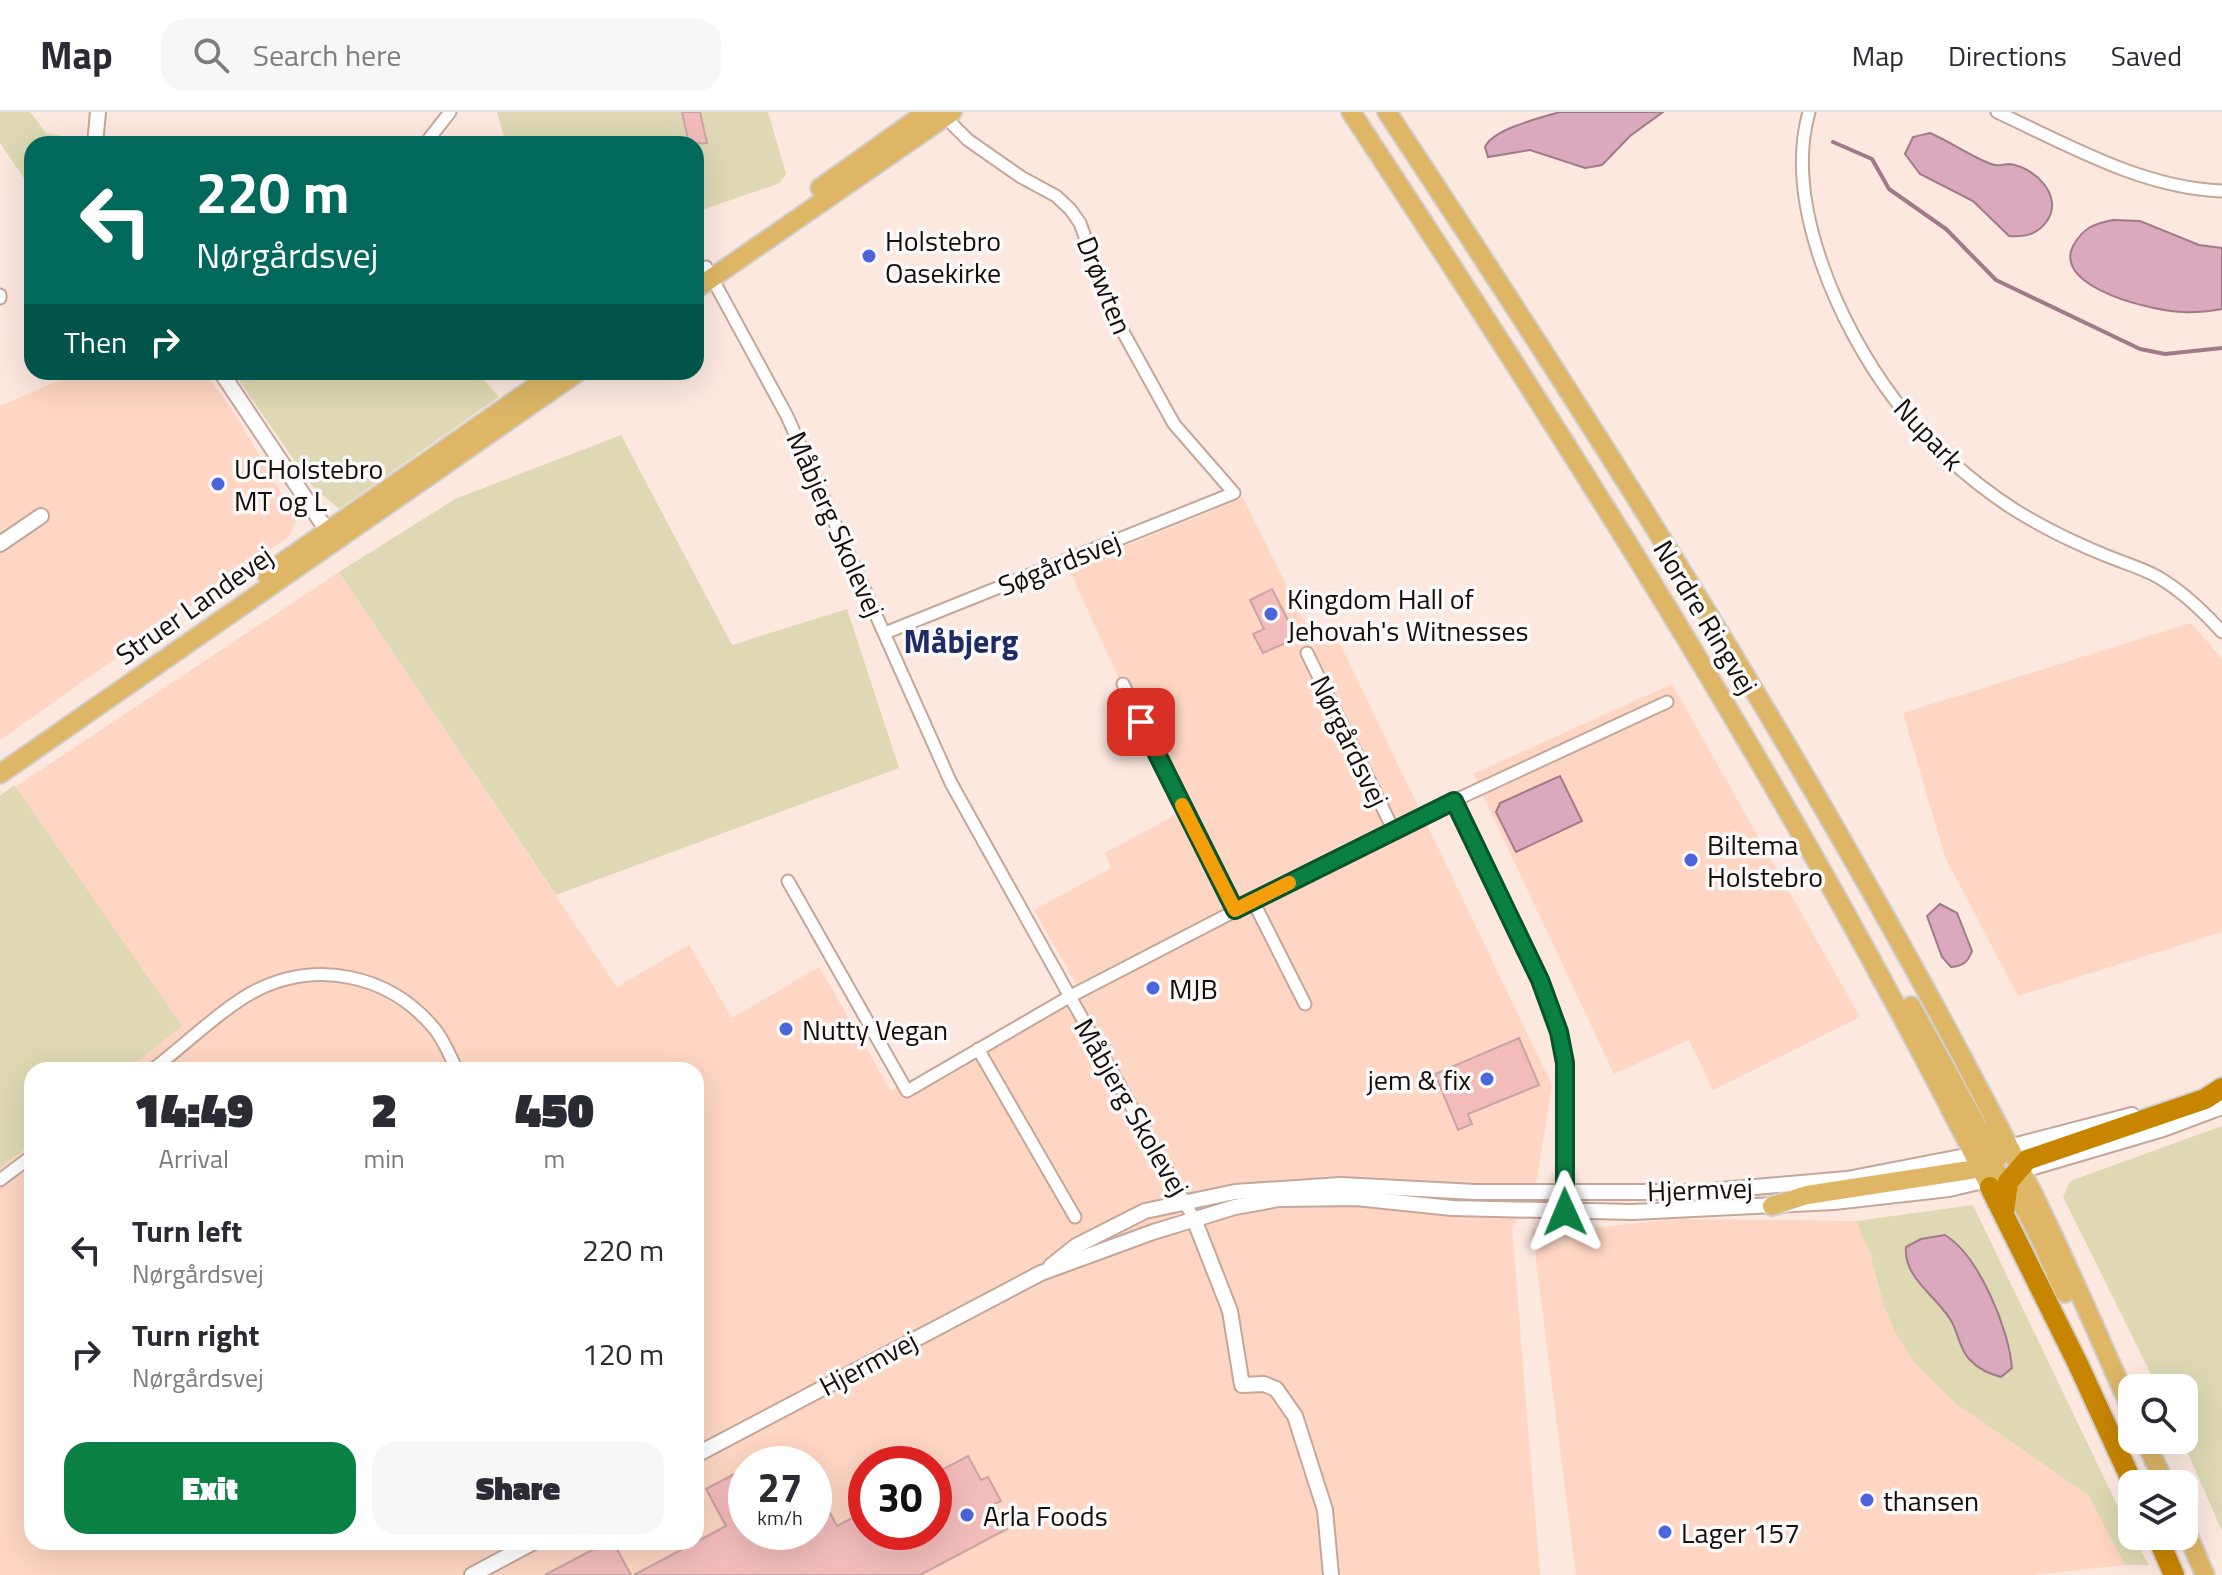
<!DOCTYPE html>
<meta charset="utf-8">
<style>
body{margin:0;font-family:"Titillium Web",sans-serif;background:#f7f7f7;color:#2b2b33;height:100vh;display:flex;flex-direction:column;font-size:30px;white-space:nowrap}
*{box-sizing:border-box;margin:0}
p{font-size:26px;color:#7c7c81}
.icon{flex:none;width:44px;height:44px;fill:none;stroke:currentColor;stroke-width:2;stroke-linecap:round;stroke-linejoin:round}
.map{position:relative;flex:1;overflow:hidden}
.details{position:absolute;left:24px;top:950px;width:680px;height:488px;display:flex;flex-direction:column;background:#fff;border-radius:24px;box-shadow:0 8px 32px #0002}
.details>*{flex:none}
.guide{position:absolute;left:24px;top:24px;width:680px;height:244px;border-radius:24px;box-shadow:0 8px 32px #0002;background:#00695c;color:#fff;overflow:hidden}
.buttons{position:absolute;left:2118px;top:1262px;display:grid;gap:16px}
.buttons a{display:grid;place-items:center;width:80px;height:80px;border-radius:16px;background:#fff;box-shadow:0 8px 32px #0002;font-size:40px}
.speed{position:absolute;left:728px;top:1334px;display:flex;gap:16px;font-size:40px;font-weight:700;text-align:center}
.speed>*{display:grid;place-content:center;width:104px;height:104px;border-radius:50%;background:#fff;box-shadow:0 8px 32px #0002;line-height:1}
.speed small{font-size:20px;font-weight:400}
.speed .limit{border:12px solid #d22;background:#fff;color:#111}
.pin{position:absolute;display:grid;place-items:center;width:68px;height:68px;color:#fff;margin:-34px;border-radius:16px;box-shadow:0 4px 12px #0006}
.me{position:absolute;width:88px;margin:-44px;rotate:359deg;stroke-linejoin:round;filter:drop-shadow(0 0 6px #0008)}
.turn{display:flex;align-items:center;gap:28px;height:168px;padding:0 40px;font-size:36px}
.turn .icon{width:104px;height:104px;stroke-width:2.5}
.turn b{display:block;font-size:56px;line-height:68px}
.then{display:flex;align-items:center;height:76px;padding:0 40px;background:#0003;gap:16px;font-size:30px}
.eta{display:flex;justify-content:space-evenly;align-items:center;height:136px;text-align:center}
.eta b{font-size:48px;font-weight:800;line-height:56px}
.cta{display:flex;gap:16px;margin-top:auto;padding:16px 40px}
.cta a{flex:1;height:92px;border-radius:24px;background:#0b8043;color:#fff;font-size:32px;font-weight:800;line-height:92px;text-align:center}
.cta a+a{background:#f7f7f7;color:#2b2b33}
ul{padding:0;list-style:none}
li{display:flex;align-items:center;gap:24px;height:104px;padding:0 40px}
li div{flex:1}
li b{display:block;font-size:30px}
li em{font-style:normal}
header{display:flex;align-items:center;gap:48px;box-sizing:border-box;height:112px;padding:0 40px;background:#fff;border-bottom:2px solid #e1e1e2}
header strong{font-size:38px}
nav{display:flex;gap:44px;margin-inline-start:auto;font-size:28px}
.search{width:560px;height:72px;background:#f7f7f7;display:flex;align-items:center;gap:20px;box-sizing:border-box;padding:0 28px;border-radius:24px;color:#7c7c81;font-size:30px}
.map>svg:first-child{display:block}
.built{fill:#fed6c3;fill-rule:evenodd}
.green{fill:#ded9b4}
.water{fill:#daa9bd;stroke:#a07a87;stroke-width:2}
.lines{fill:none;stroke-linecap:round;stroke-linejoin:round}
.stream{stroke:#a07a87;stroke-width:4}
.building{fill:#f3bcbb;stroke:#c8a5a4;stroke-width:2}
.minor-casing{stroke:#c5a698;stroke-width:15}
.tertiary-casing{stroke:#c5a698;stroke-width:18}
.primary-casing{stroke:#d1cfce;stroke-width:22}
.motorway-casing{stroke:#d1cfce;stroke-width:24}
.minor{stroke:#fff;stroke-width:11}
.tertiary{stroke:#fff;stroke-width:14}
.primary{stroke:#deb666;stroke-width:18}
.motorway{stroke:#c88500;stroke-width:20}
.route-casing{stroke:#07532c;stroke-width:20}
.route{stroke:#0b8043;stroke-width:14}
.slow{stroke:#f59e0b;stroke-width:14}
.poi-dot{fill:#4d65da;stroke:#fafafa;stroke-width:3}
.labels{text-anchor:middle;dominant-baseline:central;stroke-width:7;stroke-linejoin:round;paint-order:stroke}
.poi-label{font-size:28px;fill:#180d08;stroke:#fafafa;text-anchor:start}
.street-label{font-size:28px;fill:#180d08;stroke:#fafafa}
.quarter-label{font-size:32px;font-weight:bold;fill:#1f2b63;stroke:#fafafa}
</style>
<header>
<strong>Map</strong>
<div class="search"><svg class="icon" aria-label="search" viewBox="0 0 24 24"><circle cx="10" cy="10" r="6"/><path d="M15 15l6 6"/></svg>Search here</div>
<nav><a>Map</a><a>Directions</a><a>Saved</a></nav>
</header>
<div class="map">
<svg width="2222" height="1463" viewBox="0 0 2222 1463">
<rect width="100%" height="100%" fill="#fce8df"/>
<g class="built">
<path d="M78,260H205L237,305L297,408L288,425L0,628V294Z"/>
<path d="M1243,386L1305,511L1332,515L1552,973L1537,1067L1512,1117L1540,1463H0V685L339,460L617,875L689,833L732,906L819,855L891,979L1076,872L1034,798L1111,756L1105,741L1180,701L1069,457ZM32,958H696V1430H32ZM746,1352H814V1420H746ZM866,1352H934V1420H866Z"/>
<path d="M2191,511L2222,547V820L2018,884L1945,745L1903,601Z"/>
<path d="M1672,572L1860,905L1713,978L1689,928L1614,962L1473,662Z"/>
<path d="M1679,1107L1856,1109L1870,1142L1884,1194L1894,1219L1915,1251L1955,1291L2088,1383L2125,1453L2034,1463H1576L1532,1117H1580Z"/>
</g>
<g class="green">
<path d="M0,0H30L46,21L81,28L82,32H32V78L0,31Z"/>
<path d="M497,0H768L786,62L780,71L696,100V32H506Z"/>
<path d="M233,260H477L499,285L339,397L313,375Z"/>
<path d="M621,323L732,533L847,497L899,656L556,783L339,460L455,387Z"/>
<path d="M14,673L182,914L126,958H32V1031L0,1056V684Z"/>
<path d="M2222,1014V1419L2182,1328L2184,1276H2158L2063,1085L2070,1069Z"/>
<path d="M1973,1093L2132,1424L2149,1453H2125L2088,1383L1955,1291L1915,1251L1894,1219L1884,1194L1870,1142L1856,1109Z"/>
</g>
<g class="water">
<path d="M1560,0H1663L1630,24L1602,53L1585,56L1530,38L1488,45L1485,35C1493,17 1540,6 1560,0Z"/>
<path d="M1930,21C1951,30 1970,44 1991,52C1998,55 2003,52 2009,52C2035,55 2064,84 2047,109C2037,123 2025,125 2009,124L1973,89L1920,62L1905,42L1913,25Z"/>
<path d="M2113,108L2140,109L2199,133L2222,136V197C2210,199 2196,201 2184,200C2158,200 2052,177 2073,134C2083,116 2093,112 2113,108Z"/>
<path d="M1560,664L1582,709L1516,740L1496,700L1500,691Z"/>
<path d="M1940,792L1957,801L1972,839C1968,850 1963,854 1951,855L1942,845L1927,804Z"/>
<path d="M1945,1123C1979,1144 2009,1217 2012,1256L2001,1265C1988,1261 1978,1257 1969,1247C1959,1236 1958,1219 1950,1207C1936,1184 1903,1165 1906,1135L1921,1127Z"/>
</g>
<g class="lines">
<path class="stream" d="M1833,30L1872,47L1889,77L1946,117L1996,168L2140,237L2165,242L2222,236"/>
</g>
<g class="building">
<path d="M682,0H700L707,31L689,32Z"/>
<path d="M1272,477L1297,526L1263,541L1253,522L1264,517L1250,488Z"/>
<path d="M1519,926L1539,973L1468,1002L1472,1012L1458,1018L1435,962Z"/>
<path d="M968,1344L981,1368L988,1365L1001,1389L994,1392L1007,1417L920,1463H634L726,1414L706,1377L746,1356V1382L734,1388L746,1410V1420H814V1384L823,1402L829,1399L837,1414L866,1399V1420H934V1362Z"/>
<path d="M607,1430H613L631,1463H545Z"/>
</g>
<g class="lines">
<g class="minor-casing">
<g id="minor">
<path d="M1809,0C1783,91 1840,216 1895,288C1928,331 1970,369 2015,398C2044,416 2075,431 2107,444C2124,451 2142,456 2158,465C2182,479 2203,499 2222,520"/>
<path d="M1997,0C2068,33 2142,76 2222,79"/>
<path d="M425,32L450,0"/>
<path d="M706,155L787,304L951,671L1194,1107"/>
<path d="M0,183V186"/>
<path d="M885,521L1234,381L1174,312L1112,200L1080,111L1070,97L1056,84L1021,65L968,28L942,2"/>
<path d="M1307,541L1393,717"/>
<path d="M1123,572L1235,798"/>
<path d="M1454,689L1540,868L1559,920L1565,951V1100"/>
<path d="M788,769L907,979L1069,885L1393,717L1667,590"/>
<path d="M1253,789L1305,892"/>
<path d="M978,937L1075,1105"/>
<path d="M152,958C181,936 224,895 255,879C316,848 388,862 433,915C443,926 450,944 457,958"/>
<path d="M0,1068L32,1044"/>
</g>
</g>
<g class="tertiary-casing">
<g id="tertiary">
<path d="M95,32L98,0"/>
<path d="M221,260L332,426"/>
<path d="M0,432L41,404"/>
<path d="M2001,1037L2132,1003"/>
<path d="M2027,1057L2163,1017L2222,995"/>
<path d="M1194,1107L1230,1199L1242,1273L1264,1272L1276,1277L1295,1304L1325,1398L1331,1463"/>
<path d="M1051,1154L1076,1134L1145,1099L1235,1080L1341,1073L1475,1080H1698L1847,1067L1981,1041"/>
<path d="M696,1343L1041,1161L1153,1120L1235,1095L1279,1087L1356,1086L1452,1096L1633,1100L1834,1090L1949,1077L1996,1066"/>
<path d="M472,1463L534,1430"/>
</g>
</g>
<g class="primary-casing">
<g id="primary">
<path d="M1351,0C1581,349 1804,701 1990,1075"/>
<path d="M1387,0C1615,345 1838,697 2025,1066C2064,1142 2097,1222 2132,1299"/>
<path d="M820,76L927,0"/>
<path d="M696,177L952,0"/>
<path d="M266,462L556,260"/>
<path d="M0,662L578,260"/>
<path d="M1911,894L1986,1030L1998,1045"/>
<path d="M1974,1043C2022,1069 2042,1134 2065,1181"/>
<path d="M1772,1094L1807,1083L1970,1058C1989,1049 1998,1034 1995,1012"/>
<path d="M2145,1328L2165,1372"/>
<path d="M2184,1414L2205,1463"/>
</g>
</g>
<g class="motorway-casing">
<g id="motorway">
<path d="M1990,1075L2078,1252L2133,1372"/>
<path d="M2004,1100L2008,1070L2027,1048L2205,987L2222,976"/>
<path d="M2157,1424L2174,1463"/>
</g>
</g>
<use href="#minor" class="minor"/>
<use href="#tertiary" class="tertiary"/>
<use href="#primary" class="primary"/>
<use href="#motorway" class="motorway"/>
</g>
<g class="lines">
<g class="route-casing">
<path id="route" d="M1141,610L1235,798L1454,689L1540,868L1559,920L1565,951V1100"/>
</g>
<use href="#route" class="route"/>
<path class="slow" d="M1182,693L1235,798L1289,771"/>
</g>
<g class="poi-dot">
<circle cx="869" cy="144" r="8"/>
<circle cx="218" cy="372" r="8"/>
<circle cx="1271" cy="502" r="8"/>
<circle cx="1691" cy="748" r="8"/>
<circle cx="1153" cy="876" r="8"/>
<circle cx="786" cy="917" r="8"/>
<circle cx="1487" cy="967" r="8"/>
<circle cx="1867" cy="1388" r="8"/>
<circle cx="967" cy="1403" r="8"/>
<circle cx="1665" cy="1420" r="8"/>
</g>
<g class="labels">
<g class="poi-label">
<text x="885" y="128">Holstebro<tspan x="885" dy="32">Oasekirke</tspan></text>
<text x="234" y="356">UCHolstebro<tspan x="234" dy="32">MT og L</tspan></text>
<text x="1287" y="486">Kingdom Hall of<tspan x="1287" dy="32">Jehovah's Witnesses</tspan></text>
<text x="1707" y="732">Biltema<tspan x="1707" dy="32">Holstebro</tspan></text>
<text x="1169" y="876">MJB</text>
<text x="802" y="917">Nutty Vegan</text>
<text x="1471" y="967" text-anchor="end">jem &amp; fix</text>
<text x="1883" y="1388">thansen</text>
<text x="983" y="1403">Arla Foods</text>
<text x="1681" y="1420">Lager 157</text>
</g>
<g class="street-label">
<text transform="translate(1105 173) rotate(68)">Drøwten</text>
<text transform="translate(1929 322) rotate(47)">Nupark</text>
<text transform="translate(836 412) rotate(66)">Måbjerg Skolevej</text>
<text transform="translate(1059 451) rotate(-22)">Søgårdsvej</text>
<text transform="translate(194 493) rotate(-35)">Struer Landevej</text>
<text transform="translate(1706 505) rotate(59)">Nordre Ringvej</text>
<text transform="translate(1350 629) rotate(64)">Nørgårdsvej</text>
<text transform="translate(1132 995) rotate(60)">Måbjerg Skolevej</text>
<text transform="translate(1700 1077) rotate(-2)">Hjermvej</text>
<text transform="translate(868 1251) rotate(-28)">Hjermvej</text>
</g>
<g class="quarter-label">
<text x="961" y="529">Måbjerg</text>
</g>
</g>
</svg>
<div class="buttons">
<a><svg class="icon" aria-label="search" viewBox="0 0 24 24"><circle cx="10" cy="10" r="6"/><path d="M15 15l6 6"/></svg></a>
<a><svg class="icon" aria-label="layers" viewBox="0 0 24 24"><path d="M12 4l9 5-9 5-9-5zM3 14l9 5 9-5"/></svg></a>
</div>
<div class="speed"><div>27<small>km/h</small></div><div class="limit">30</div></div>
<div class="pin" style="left:1141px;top:610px;background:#d93025"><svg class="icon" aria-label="arrive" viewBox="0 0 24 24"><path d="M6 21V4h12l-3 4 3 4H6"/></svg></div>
<svg class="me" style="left:1565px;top:1100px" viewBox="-20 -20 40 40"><path d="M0-17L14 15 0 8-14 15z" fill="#0b8043" stroke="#fff" stroke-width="4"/></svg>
<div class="guide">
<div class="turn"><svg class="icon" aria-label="left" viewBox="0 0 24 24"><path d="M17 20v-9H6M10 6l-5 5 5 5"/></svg><div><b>220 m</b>Nørgårdsvej</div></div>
<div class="then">Then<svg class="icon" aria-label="right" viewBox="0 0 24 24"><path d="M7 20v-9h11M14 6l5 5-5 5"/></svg></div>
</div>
<section class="details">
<div class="eta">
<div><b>14:49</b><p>Arrival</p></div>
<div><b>2</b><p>min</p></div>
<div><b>450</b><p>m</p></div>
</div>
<ul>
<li><svg class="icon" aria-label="left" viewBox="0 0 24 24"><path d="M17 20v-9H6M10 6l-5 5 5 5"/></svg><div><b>Turn left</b><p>Nørgårdsvej</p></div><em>220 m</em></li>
<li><svg class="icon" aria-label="right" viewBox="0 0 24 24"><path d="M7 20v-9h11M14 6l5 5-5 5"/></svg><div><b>Turn right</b><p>Nørgårdsvej</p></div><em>120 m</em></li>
</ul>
<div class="cta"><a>Exit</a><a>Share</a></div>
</section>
</div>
